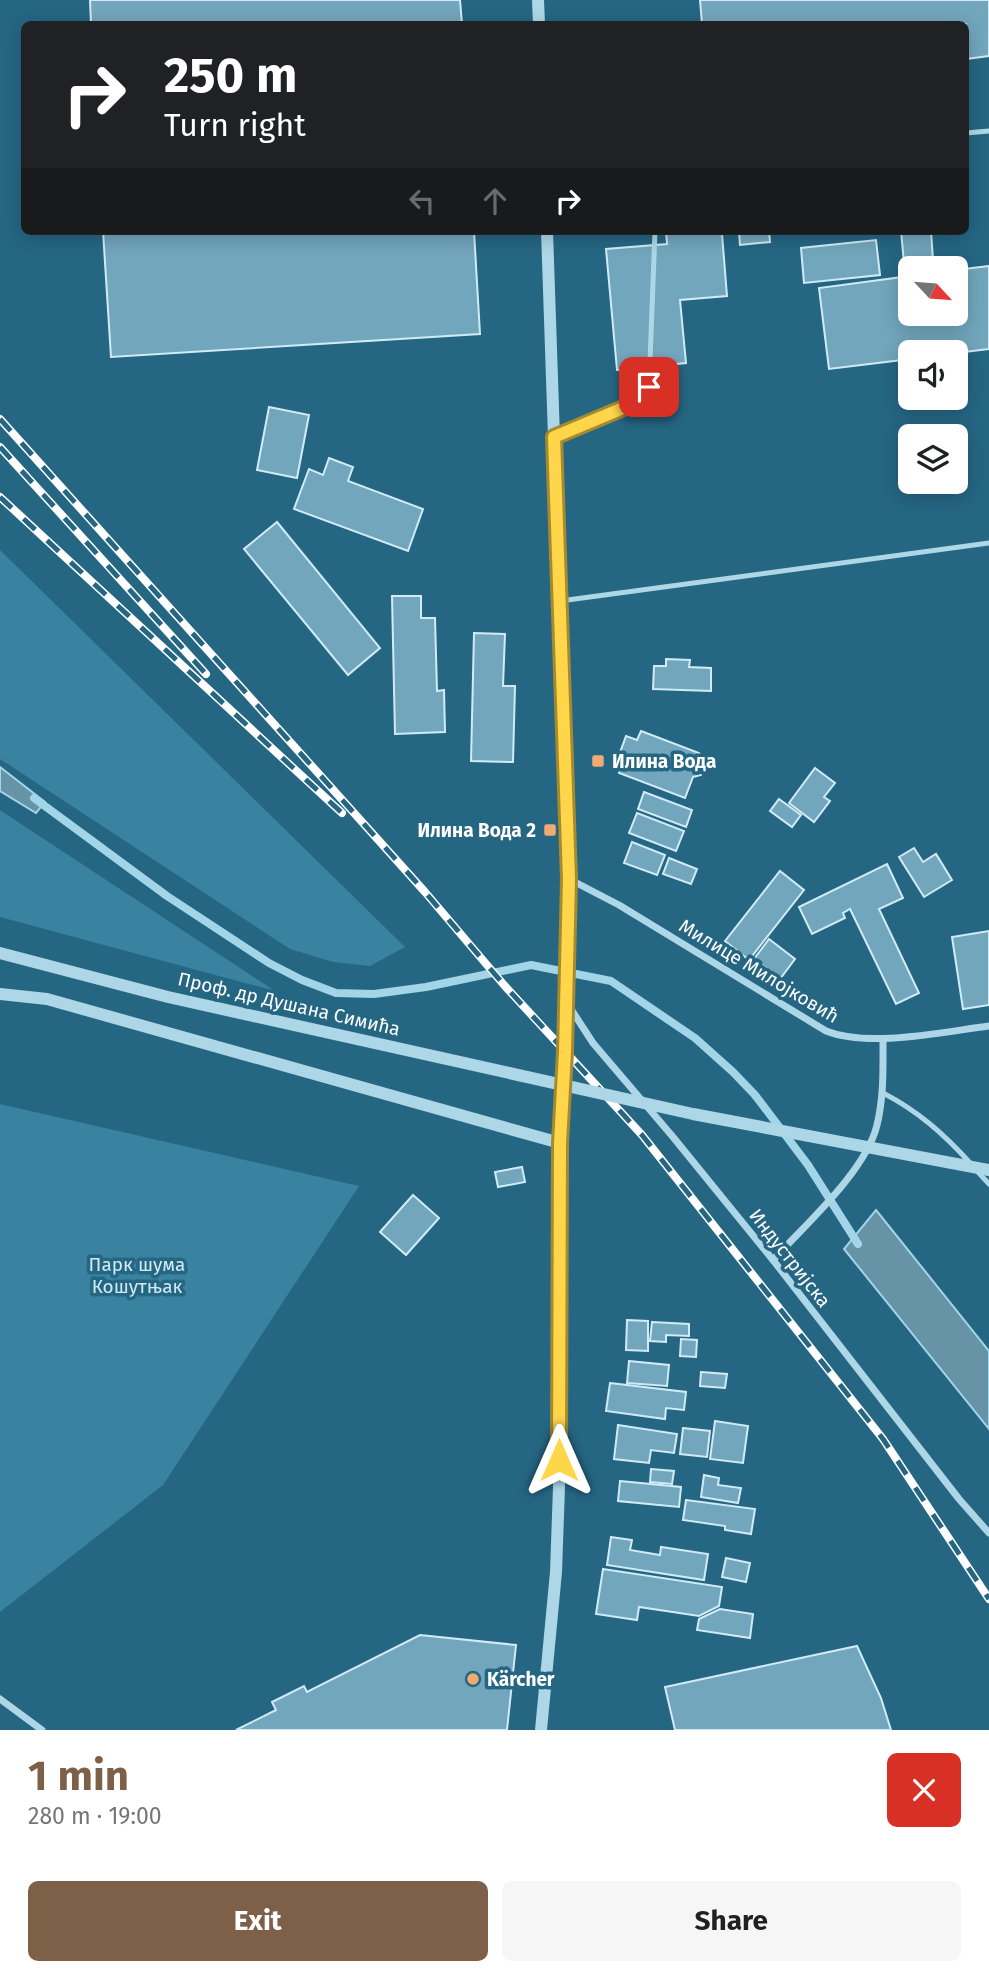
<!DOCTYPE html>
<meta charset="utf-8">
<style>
body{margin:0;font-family:"Fira Sans",sans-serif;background:#f6f6f6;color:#202124;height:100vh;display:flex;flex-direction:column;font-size:26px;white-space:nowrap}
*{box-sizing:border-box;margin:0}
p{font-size:23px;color:#757577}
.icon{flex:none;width:38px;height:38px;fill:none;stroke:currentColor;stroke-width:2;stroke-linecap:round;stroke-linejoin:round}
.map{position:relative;height:1730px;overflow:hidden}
.panel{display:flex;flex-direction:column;background:#fff;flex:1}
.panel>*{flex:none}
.top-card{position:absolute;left:21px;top:21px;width:948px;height:214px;border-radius:10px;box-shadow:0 4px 18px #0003;background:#202124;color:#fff;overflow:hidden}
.needle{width:46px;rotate:116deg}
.controls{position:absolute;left:898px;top:256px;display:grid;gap:14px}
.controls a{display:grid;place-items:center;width:70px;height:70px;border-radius:10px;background:#fff;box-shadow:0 4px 18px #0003;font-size:35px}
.pin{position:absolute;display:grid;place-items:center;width:60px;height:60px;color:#fff;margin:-30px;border-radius:14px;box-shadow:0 4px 10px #0006}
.me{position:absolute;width:77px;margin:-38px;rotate:0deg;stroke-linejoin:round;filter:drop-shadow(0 0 5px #0008)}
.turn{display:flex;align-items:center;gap:24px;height:147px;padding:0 28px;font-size:32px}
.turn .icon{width:91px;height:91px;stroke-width:2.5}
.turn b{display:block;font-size:49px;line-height:60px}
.lanes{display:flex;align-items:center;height:66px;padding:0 28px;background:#0003;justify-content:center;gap:35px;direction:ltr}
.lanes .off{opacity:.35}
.round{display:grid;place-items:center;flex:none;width:74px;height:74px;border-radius:10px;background:#f6f6f6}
.headline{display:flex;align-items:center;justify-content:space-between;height:119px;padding:0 28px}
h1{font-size:42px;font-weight:700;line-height:52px;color:#7e5f47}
.cta{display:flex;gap:14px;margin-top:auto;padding:14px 28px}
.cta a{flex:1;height:80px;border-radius:10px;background:#7e5f47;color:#fff;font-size:28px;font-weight:700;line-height:80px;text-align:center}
.cta a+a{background:#f6f6f6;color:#202124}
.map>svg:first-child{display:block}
.green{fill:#3982a0}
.water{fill:#6793a7;stroke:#a2d5e8;stroke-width:2}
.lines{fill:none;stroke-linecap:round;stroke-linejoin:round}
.stream{stroke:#a2d5e8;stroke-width:8}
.building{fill:#72a6bc;stroke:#d1ebf6;stroke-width:2}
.service{stroke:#add7e7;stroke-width:5}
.minor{stroke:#add7e7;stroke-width:7}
.tertiary{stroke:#add7e7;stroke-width:12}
.rail-casing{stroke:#fff;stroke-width:8}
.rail{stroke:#256683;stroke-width:5;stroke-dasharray:16;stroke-linecap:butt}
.tertiary-bridge{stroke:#add7e7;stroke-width:12}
.route-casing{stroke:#a68a30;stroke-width:18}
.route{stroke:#ffd54a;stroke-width:12}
.poi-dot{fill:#f1ab71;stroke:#256683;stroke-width:2.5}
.labels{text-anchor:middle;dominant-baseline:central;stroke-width:7;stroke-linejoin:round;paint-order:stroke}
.poi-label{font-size:19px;font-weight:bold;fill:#fff;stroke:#256683;text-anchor:start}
.street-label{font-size:19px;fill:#fff;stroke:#256683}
.park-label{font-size:19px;fill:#d1ebf6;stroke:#256683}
</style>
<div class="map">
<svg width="989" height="1730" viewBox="0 0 989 1730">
<rect width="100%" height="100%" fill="#256683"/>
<g class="green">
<path d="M0,550L405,947L370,966L333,962L290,949L0,759Z"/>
<path d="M0,810L15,820L275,991L0,917Z"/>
<path d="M0,1104L359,1186L163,1485L0,1612Z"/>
</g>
<g class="water">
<path d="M0,767L45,802L36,813L0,791Z"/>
<path d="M876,1210L989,1351V1429L844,1249Z"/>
</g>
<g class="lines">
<path class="stream" d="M34,798L167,896L269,963L302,980L336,993L374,994L426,987L531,965L611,981L695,1038L733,1072L755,1095L808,1165L858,1244"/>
</g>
<g class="building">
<path d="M90,0H460L462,24H91Z"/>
<path d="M700,0H989V56L966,59V24H702Z"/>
<path d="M103,231H474L480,334L111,357Z"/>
<path d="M666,231H769L770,242L740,245L739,232L722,234L727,296L680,300L686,363L617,370L606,249L667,244Z"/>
<path d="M901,231H931L933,260L904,263Z"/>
<path d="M876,240L880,275L804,283L801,248Z"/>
<path d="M989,266V349L956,353L910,352V359L829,369L819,288L910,276V313H956V270Z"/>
<path d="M269,407L309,415L297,478L257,470Z"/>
<path d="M329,458L353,467L348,481L423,509L408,551L294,509L309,469L323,475Z"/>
<path d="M277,522L380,648L348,675L244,549Z"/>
<path d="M392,596H421V618H435L437,691L444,690L445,732L395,734Z"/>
<path d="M474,633L505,634L503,686H515L513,762L471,761Z"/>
<path d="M666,659L690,660L689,667L711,668V691L653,689L654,666H666Z"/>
<path d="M641,731L699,753L706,762L701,775L693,777L685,798L619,773L624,760L618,758L626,736L637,740Z"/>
<path d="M815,768L835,783L824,797L830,801L814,822L789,803Z"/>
<path d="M644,792L692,810L686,827L638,809Z"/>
<path d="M779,799L801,815L792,827L770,811Z"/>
<path d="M637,813L684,831L676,851L629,833Z"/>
<path d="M632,842L665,855L657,875L624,863Z"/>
<path d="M914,848L923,862L936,854L952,880L924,897L899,857Z"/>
<path d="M669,858L697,869L691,884L663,874Z"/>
<path d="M887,864L903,898L879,909L919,993L896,1004L850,909L843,913L845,918L812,934L799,907Z"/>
<path d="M780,871L804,890L749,960L725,941Z"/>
<path d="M989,931V1005L963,1009L952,937Z"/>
<path d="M769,939L795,959L780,979L754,959Z"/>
<path d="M522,1167L525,1182L498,1187L495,1172Z"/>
<path d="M413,1195L439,1218L406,1255L380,1232Z"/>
<path d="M627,1320L648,1321V1351L626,1350Z"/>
<path d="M652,1322L689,1324V1336L666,1335V1342L650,1341Z"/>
<path d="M681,1339L697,1340L696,1357L680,1356Z"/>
<path d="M629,1361L669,1365L667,1386L627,1383Z"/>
<path d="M701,1372L727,1374L725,1388L700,1386Z"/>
<path d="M610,1383L686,1392L684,1410L666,1408L665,1419L606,1411Z"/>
<path d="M715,1421L748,1426L743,1463L710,1459Z"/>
<path d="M618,1425L677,1434L674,1453L651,1450L649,1463L614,1459Z"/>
<path d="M683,1428L710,1431L707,1457L680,1454Z"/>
<path d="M651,1469L674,1471L672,1484L650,1482Z"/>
<path d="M704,1475L719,1478L718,1485L741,1488L738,1503L701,1497Z"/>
<path d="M620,1481L681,1487L679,1507L618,1501Z"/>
<path d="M686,1500L755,1509L751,1534L725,1530V1526L683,1520Z"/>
<path d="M611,1537L632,1540L630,1550L660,1555L661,1547L708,1554L704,1580L607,1565Z"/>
<path d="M726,1558L750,1563L746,1582L722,1577Z"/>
<path d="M603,1569L722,1587L719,1606L699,1616L639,1607L637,1620L596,1614Z"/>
<path d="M720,1609L753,1614L750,1638L697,1630L699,1619Z"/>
<path d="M420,1635L516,1645L507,1730H236L276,1710L272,1702L304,1686L307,1692Z"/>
<path d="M857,1646L881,1698L891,1730H675L665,1687Z"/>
</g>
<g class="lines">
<g class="service">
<path d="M966,133L989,131"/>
<path d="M554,437L641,401L649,387L655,231"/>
<path d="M560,601L989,543"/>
<path d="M883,1093C918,1111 944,1134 971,1164"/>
<path d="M977,1171L989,1184"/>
</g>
<g class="minor">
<path d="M569,879L619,905L826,1031C869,1048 942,1032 989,1026"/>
<path d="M567,1003L593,1043L673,1137L773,1260L959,1499L989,1533"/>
<path d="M773,1260C805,1225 866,1171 877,1125C884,1096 883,1068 883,1039"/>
<path d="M0,1699L42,1730"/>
</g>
<g class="tertiary">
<path d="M538,0L539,24"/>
<path d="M0,994L47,999L560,1143"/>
<path d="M541,1730L556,1572L559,1487L560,1143L565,1052L569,879L547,231"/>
</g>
<g class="rail-casing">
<g id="rail">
<path d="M0,419L425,892L504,985L642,1135L883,1439L989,1599"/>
<path d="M0,447L206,674"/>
<path d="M0,497L342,813"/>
</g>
</g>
<use href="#rail" class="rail"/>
<path class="tertiary-bridge" d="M0,953L168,997L693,1114L989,1170"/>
</g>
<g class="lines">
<g class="route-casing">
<path id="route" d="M559,1460L560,1143L565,1052L569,879L554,437L640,401L649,387"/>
</g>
<use href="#route" class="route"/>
</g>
<g class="poi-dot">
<rect x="591" y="754" width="14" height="14" rx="3.5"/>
<rect x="543" y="823" width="14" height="14" rx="3.5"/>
<circle cx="473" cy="1679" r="7"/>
</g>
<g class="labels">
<g class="poi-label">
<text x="612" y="761">Илина Вода</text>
<text x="536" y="830" text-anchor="end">Илина Вода 2</text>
<text x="487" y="1679">Kärcher</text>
</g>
<g class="street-label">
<text transform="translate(759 971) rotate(31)">Милице Милојковић</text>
<text transform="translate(289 1004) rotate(13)">Проф. др Душана Симића</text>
<text transform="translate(790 1258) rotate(52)">Индустријска</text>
</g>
<g class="park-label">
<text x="137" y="1264">Парк шума<tspan x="137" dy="22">Кошутњак</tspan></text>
</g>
</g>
</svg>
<div class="controls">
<a><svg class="needle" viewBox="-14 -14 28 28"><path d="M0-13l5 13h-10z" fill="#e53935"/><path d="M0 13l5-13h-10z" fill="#757577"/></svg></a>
<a><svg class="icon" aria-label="sound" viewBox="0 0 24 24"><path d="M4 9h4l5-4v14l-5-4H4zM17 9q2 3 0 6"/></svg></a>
<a><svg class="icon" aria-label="layers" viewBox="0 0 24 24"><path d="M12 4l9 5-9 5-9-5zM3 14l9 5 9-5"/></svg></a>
</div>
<div class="pin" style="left:649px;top:387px;background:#d93025"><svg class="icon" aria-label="arrive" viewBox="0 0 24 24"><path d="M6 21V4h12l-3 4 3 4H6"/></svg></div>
<svg class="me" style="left:559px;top:1460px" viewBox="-20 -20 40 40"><path d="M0-17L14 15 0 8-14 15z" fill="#ffd54a" stroke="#fff" stroke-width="4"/></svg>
<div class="top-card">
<div class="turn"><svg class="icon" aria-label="right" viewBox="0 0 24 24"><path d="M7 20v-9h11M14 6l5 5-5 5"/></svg><div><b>250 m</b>Turn right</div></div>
<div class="lanes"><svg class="icon off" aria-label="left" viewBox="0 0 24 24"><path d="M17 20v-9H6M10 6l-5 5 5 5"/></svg><svg class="icon off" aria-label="ahead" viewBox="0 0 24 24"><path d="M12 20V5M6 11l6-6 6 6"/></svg><svg class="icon" aria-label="right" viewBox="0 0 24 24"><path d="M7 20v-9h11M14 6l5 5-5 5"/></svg></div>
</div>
</div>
<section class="panel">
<div class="headline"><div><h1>1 min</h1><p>280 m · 19:00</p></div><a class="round" style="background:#d93025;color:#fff"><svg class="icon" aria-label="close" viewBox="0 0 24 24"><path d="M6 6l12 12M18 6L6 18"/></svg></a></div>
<div class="cta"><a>Exit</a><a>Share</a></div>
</section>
